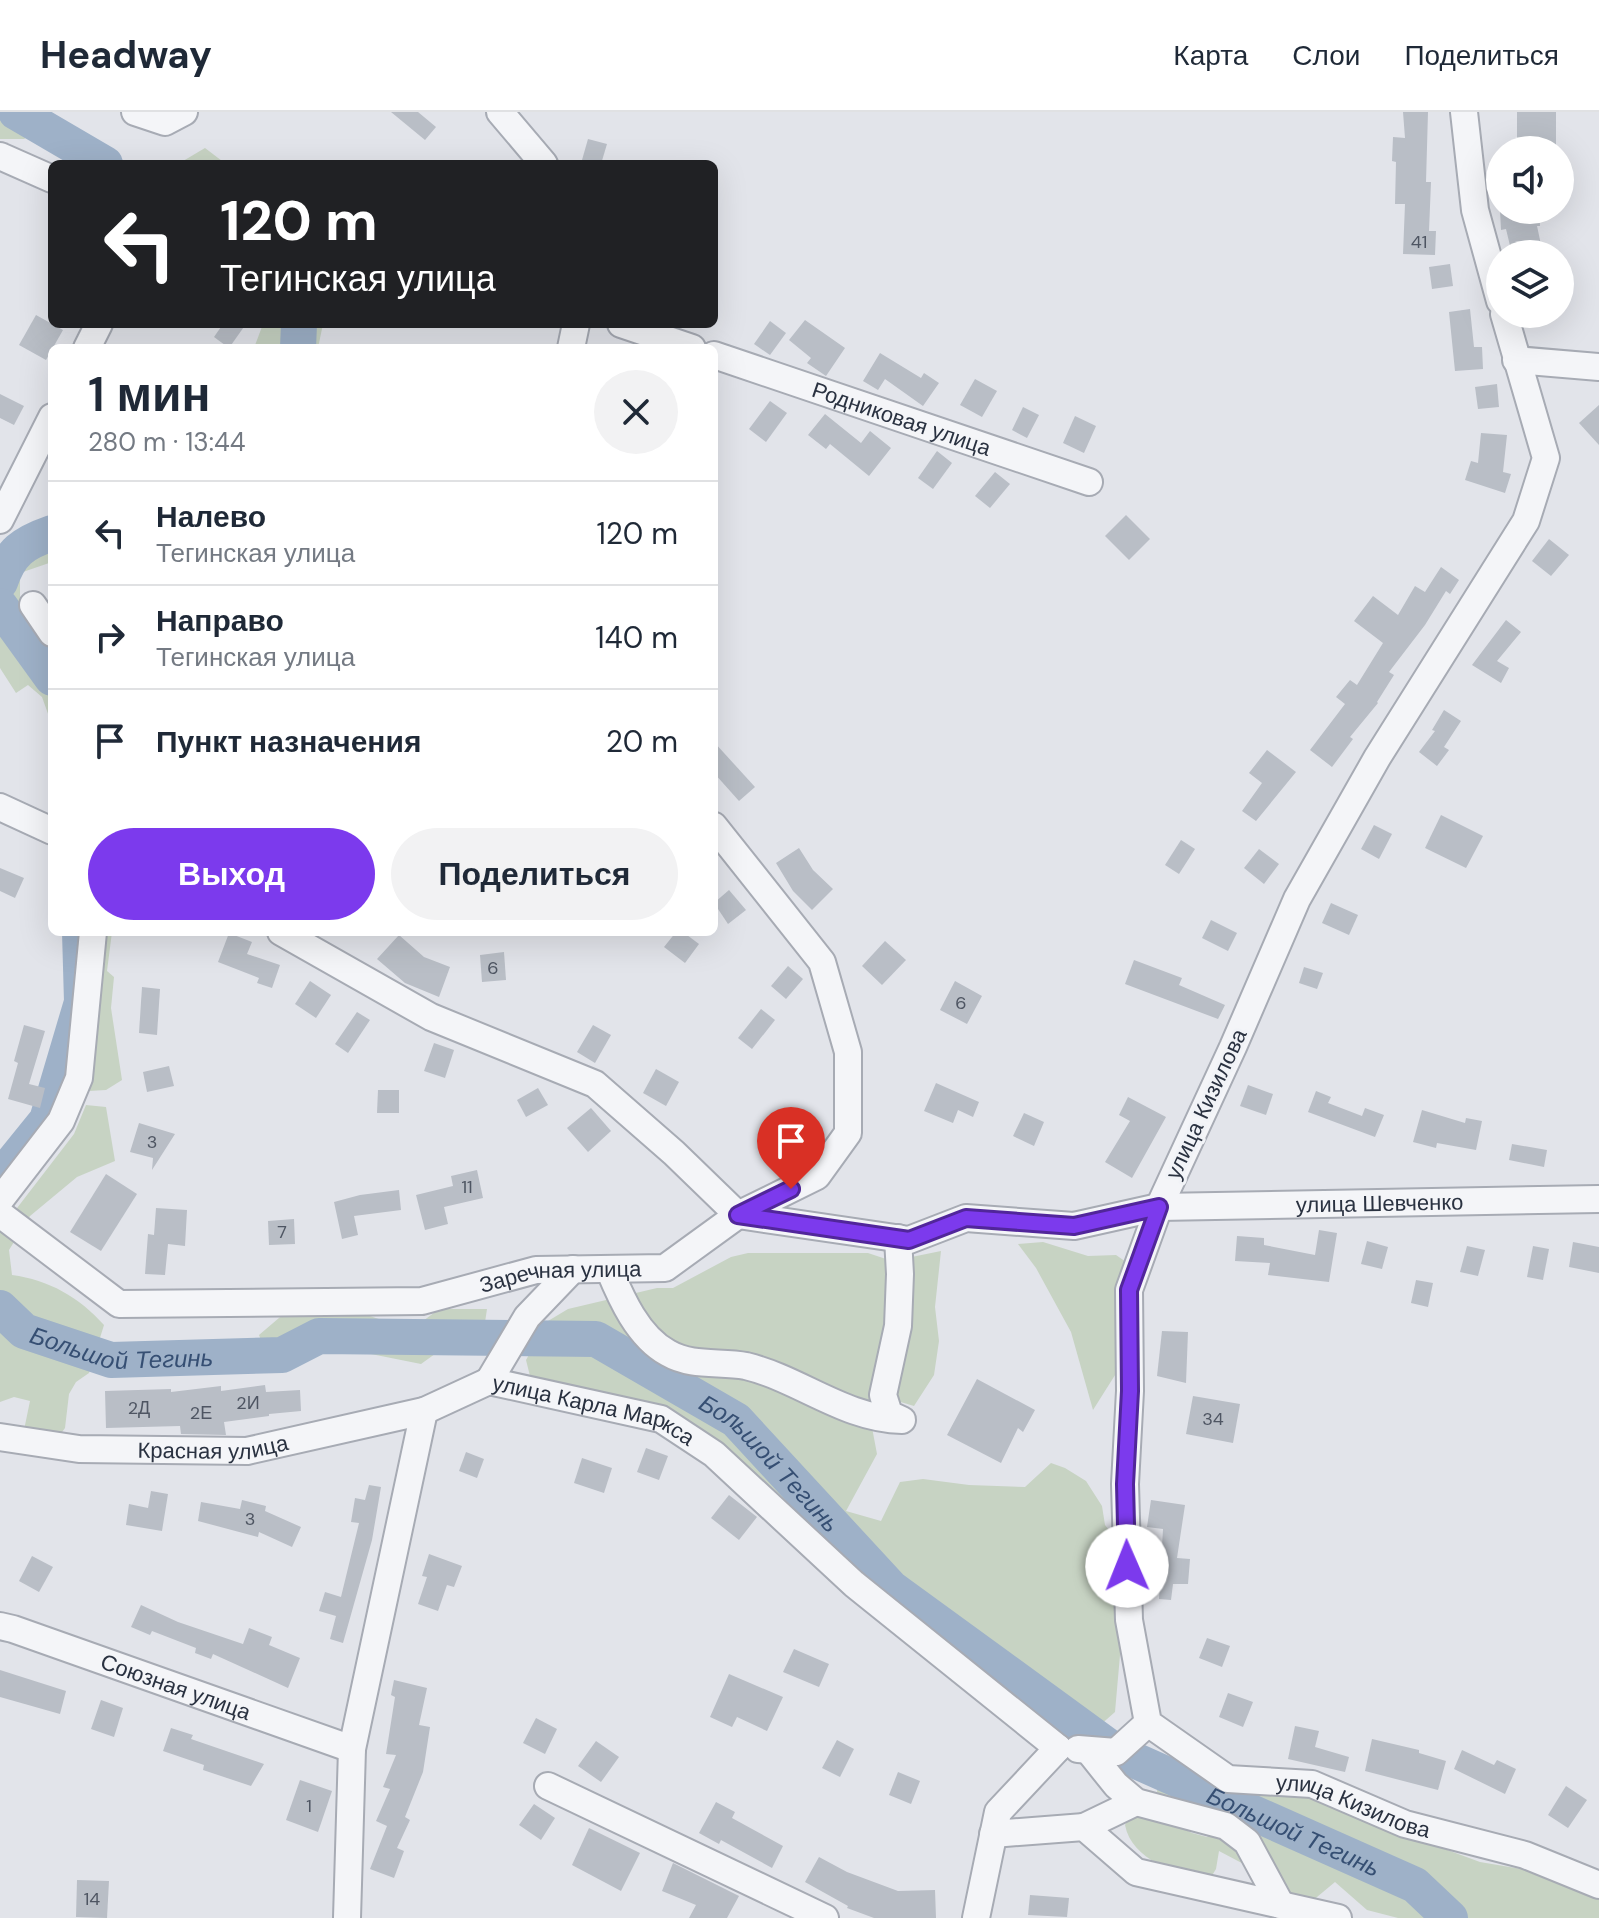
<!DOCTYPE html>
<html lang="ru">
<meta charset="utf-8">
<style>
body{margin:0;font-family:"DM Sans",sans-serif;background:#f2f2f3;color:#1f2937;height:100vh;display:flex;flex-direction:column;font-size:30px;white-space:nowrap}
*{box-sizing:border-box;margin:0}
p{font-size:26px;color:#747a83}
.icon{flex:none;width:44px;height:44px;fill:none;stroke:currentColor;stroke-width:2;stroke-linecap:round;stroke-linejoin:round}
.map{position:relative;flex:1;overflow:hidden}
.details{position:absolute;left:48px;top:232px;width:670px;height:592px;display:flex;flex-direction:column;background:#fff;border-radius:12px;box-shadow:0 8px 32px #0002}
.details>*{flex:none}
.hud{position:absolute;left:48px;top:48px;width:670px;height:168px;border-radius:12px;box-shadow:0 8px 32px #0002;background:#202124;color:#fff;overflow:hidden}
.fabs{position:absolute;left:1486px;top:24px;display:grid;gap:16px}
.fabs a{display:grid;place-items:center;width:88px;height:88px;border-radius:50%;background:#fff;box-shadow:0 8px 32px #0002;font-size:40px}
.pin{position:absolute;display:grid;place-items:center;width:68px;height:68px;color:#fff;margin:-82px -34px;border-radius:50% 50% 50% 0;rotate:-45deg;box-shadow:0 0 8px #0007}
.pin .icon{rotate:45deg}
.me{position:absolute;width:88px;margin:-44px;rotate:359deg;stroke-linejoin:round;filter:drop-shadow(0 0 6px #0008)}
.turn{display:flex;align-items:center;gap:28px;height:168px;padding:0 40px;font-size:36px}
.turn .icon{width:104px;height:104px;stroke-width:2.5}
.turn b{display:block;font-size:56px;line-height:68px}
.round{display:grid;place-items:center;flex:none;width:84px;height:84px;border-radius:42px;background:#f2f2f3}
.overview{display:flex;align-items:center;justify-content:space-between;height:136px;padding:0 40px}
h1{font-size:48px;font-weight:600;line-height:60px}
.primary-button{display:flex;gap:16px;margin-top:auto;padding:16px 40px}
.primary-button a{flex:1;height:92px;border-radius:48px;background:#7c3aed;color:#fff;font-size:32px;font-weight:600;line-height:92px;text-align:center}
.primary-button a+a{background:#f2f2f3;color:#1f2937}
ul{padding:0;list-style:none}
li{display:flex;align-items:center;gap:24px;height:104px;padding:0 40px;border-top:2px solid #e0e1e3}
li div{flex:1}
li b{display:block;font-size:30px}
li em{font-style:normal}
header{display:flex;align-items:center;gap:48px;box-sizing:border-box;height:112px;padding:0 40px;background:#fff;border-bottom:2px solid #e0e1e3}
header strong{font-size:38px}
nav{display:flex;gap:44px;margin-inline-start:auto;font-size:28px}
.map>svg:first-child{display:block}
.green{fill:#c7d3c3}
.lines{fill:none;stroke-linecap:round;stroke-linejoin:round}
.river{stroke:#9eb1c8;stroke-width:36}
.building{fill:#b9bec6}
.minor-casing{stroke:#a7abb4;stroke-width:30}
.minor{stroke:#f4f5f8;stroke-width:26}
.route-casing{stroke:#51269a;stroke-width:20}
.route{stroke:#7c3aed;stroke-width:14}
.labels{text-anchor:middle;dominant-baseline:central;stroke-width:6;stroke-linejoin:round;paint-order:stroke}
.number-label{font-size:18px;fill:#4e5562}
.street-label{font-size:22px;fill:#2a3241;stroke:#f1f3f7}
.water-label{font-size:24px;font-style:italic;fill:#364f73;stroke:#f1f3f7}
</style>
<header>
<strong>Headway</strong>
<nav><a>Карта</a><a>Слои</a><a>Поделиться</a></nav>
</header>
<div class="map">
<svg width="1599" height="1806" viewBox="0 0 1599 1806">
<rect width="100%" height="100%" fill="#e2e4ea"/>
<g class="green">
<path d="M0,0H48L51,12L24,27H0Z"/>
<path d="M205,36L226,52H178Z"/>
<path d="M263,212H323L318,236H254Z"/>
<path d="M52,413V450L20,461V494L52,550V613L42,585L28,573L16,581L0,556V481L8,465L19,460L9,434L15,422L30,421Z"/>
<path d="M80,820H112L107,859L114,865L111,896L122,968L106,978L89,979L79,966Z"/>
<path d="M86,993L106,995L115,1049L77,1065L30,1104L9,1138L12,1163C49,1168 79,1185 104,1213L89,1261L76,1270L69,1282L65,1316L56,1328L24,1318L30,1289L14,1285L0,1290V1097L14,1100L74,1022Z"/>
<path d="M1043,1130L1088,1144L1116,1143L1129,1152L1122,1252L1093,1298L1071,1220L1036,1156L1018,1132Z"/>
<path d="M941,1139L935,1195L939,1229L934,1263L914,1294L894,1288L870,1305L877,1342L846,1399L881,1409L900,1370L923,1367L969,1373L1025,1375L1051,1351L1065,1356L1086,1369L1102,1394L1105,1413L1121,1434L1123,1509L1115,1600L1098,1615L1116,1640L1058,1636L714,1342L531,1268L526,1248L548,1209L568,1197L657,1176H673L731,1145L748,1141H868L892,1149Z"/>
<path d="M439,1197H487L481,1237L446,1234L421,1252L336,1235L301,1241L264,1236L259,1223L286,1200L329,1205L367,1203L411,1218Z"/>
<path d="M1175,1646L1231,1678L1302,1684L1352,1699L1423,1729L1480,1750L1528,1758L1599,1781V1806H1398L1367,1798L1335,1770L1311,1790L1289,1783L1276,1769L1219,1739L1216,1757L1208,1770C1177,1761 1132,1749 1125,1713L1131,1702L1163,1706L1192,1721L1207,1725L1229,1703L1183,1698L1157,1680L1159,1648Z"/>
</g>
<g class="lines">
<g class="river">
<path d="M16,0L105,52"/>
<path d="M298,236L299,212"/>
<path d="M0,470C10,440 23,431 52,421"/>
<path d="M0,494L52,566"/>
<path d="M0,1066L47,1008L82,890L80,820"/>
<path id="s1" d="M0,1196L24,1219L111,1248L282,1243L319,1224L596,1227L736,1308L891,1476L1116,1640L1415,1773L1450,1806"/>
</g>
</g>
<g class="building">
<path d="M391,0H418L436,15L425,28Z"/>
<path d="M1403,0H1428L1426,70H1431L1429,119H1436L1435,143L1403,142L1405,92H1395L1396,50L1392,49L1393,25L1405,26Z"/>
<rect x="1517" y="0" width="39" height="38"/>
<path d="M588,27L607,32L601,52L582,48Z"/>
<path d="M1500,98H1539L1540,114H1537L1543,142H1512L1506,117L1501,118Z"/>
<path d="M1450,152L1453,174L1432,177L1429,155Z"/>
<path d="M1470,197L1474,235H1482L1483,257L1455,259L1449,200Z"/>
<path d="M36,203L63,218L46,248L19,233Z"/>
<path d="M805,208L845,236L826,264L807,251L811,246L789,228Z"/>
<path d="M770,209L786,221L770,243L754,232Z"/>
<path d="M223,212H246L229,236L214,225Z"/>
<path d="M880,241L921,266L924,261L939,271L923,294L885,267L878,278L863,269Z"/>
<path d="M975,267L997,279L982,305L960,293Z"/>
<path d="M1497,272L1499,295L1478,297L1475,275Z"/>
<path d="M0,282L24,294L14,313L0,306Z"/>
<path d="M770,289L787,301L766,330L749,317Z"/>
<path d="M1599,293V333L1579,311Z"/>
<path d="M1023,295L1039,303L1027,326L1012,318Z"/>
<path d="M825,302L861,331L870,319L891,336L869,364L830,332L826,337L808,323Z"/>
<path d="M1075,304L1096,314L1084,341L1063,331Z"/>
<path d="M1481,321L1507,323L1503,360L1511,362L1505,381L1465,368L1471,349L1478,351Z"/>
<path d="M937,339L952,351L933,377L918,366Z"/>
<path d="M995,360L1010,372L990,396L975,384Z"/>
<path d="M1126,403L1150,427L1129,448L1105,424Z"/>
<path d="M1549,427L1569,443L1551,464L1532,449Z"/>
<path d="M1441,455L1459,468L1450,482L1446,479L1425,513L1389,560L1394,563L1377,590L1378,591L1350,625L1353,627L1332,655L1310,638L1345,592L1336,585L1350,568L1357,573L1383,531L1354,509L1373,484L1398,503L1415,474L1425,480Z"/>
<path d="M1506,508L1521,520L1497,549L1509,556L1501,571L1472,553Z"/>
<path d="M1444,598L1461,609L1444,635L1449,638L1437,654L1419,640L1435,619L1432,618Z"/>
<path d="M714,630L755,675L739,689L714,661Z"/>
<path d="M1267,638L1296,660L1256,709L1242,699L1262,671L1249,661Z"/>
<path d="M1441,703L1483,724L1466,756L1425,736Z"/>
<path d="M1374,713L1392,722L1379,747L1361,737Z"/>
<path d="M1181,728L1195,737L1179,762L1165,753Z"/>
<path d="M799,736L813,758L833,777L812,798L793,779L776,751Z"/>
<path d="M1259,737L1279,752L1264,772L1244,756Z"/>
<path d="M0,756L24,766L15,786L0,779Z"/>
<path d="M729,778L746,798L728,812L714,791Z"/>
<path d="M1331,791L1358,803L1349,823L1322,811Z"/>
<path d="M1211,808L1237,821L1228,839L1202,826Z"/>
<path d="M676,820H683L699,832L685,851L664,835Z"/>
<path d="M229,821L252,830L247,842L280,853L272,876L257,871L259,866L218,850Z"/>
<path d="M399,823L424,845L450,855L439,885L405,871L377,847Z"/>
<path d="M885,829L906,848L882,873L862,854Z"/>
<path d="M504,840L506,868L482,870L480,843Z"/>
<path d="M1134,848L1182,866L1179,873L1225,893L1218,907L1125,872Z"/>
<path d="M788,854L803,867L786,887L771,874Z"/>
<path d="M1304,855L1323,861L1317,877L1299,871Z"/>
<path d="M310,869L331,883L316,906L295,892Z"/>
<path d="M955,869L982,884L967,912L940,898Z"/>
<path d="M142,875L160,877L157,923L139,921Z"/>
<path d="M761,897L775,908L752,937L738,926Z"/>
<path d="M357,900L370,908L348,941L335,932Z"/>
<path d="M24,913L45,919L29,972L45,976L40,996L8,987L18,951L14,949Z"/>
<path d="M593,913L611,923L595,951L577,940Z"/>
<path d="M434,931L454,938L445,966L424,959Z"/>
<path d="M169,954L174,974L147,980L143,960Z"/>
<path d="M656,957L679,970L666,994L643,981Z"/>
<path d="M936,971L979,990L973,1005L958,998L953,1011L924,999Z"/>
<path d="M1248,973L1273,982L1266,1003L1240,994Z"/>
<path d="M538,976L548,993L526,1005L517,988Z"/>
<path d="M378,978H399V1001H377Z"/>
<path d="M1316,979L1331,985L1328,991L1362,1004L1365,996L1384,1003L1375,1025L1308,1000Z"/>
<path d="M1128,985L1166,1005L1132,1066L1105,1050L1130,1009L1119,1003Z"/>
<path d="M591,996L611,1019L588,1040L567,1016Z"/>
<path d="M1422,998L1465,1011L1466,1006L1482,1009L1476,1038L1437,1031L1436,1036L1413,1030Z"/>
<path d="M1024,1001L1044,1010L1034,1034L1013,1024Z"/>
<path d="M139,1011L175,1022L152,1058L153,1046L130,1040Z"/>
<path d="M1512,1032L1547,1038L1544,1055L1509,1048Z"/>
<path d="M477,1058L483,1086L444,1095L448,1112L425,1118L416,1083L453,1074L451,1064Z"/>
<path d="M106,1062L137,1082L101,1139L70,1120Z"/>
<path d="M399,1078L401,1098L354,1104L358,1123L342,1127L334,1090L360,1083Z"/>
<path d="M156,1096L187,1098L185,1134L168,1132L165,1163L145,1162L148,1122L154,1123Z"/>
<path d="M294,1107L295,1132L269,1133L268,1109Z"/>
<path d="M1319,1118L1337,1121L1329,1170L1268,1163L1270,1151L1235,1149L1237,1124L1264,1126V1133L1315,1143Z"/>
<path d="M1367,1129L1388,1135L1382,1157L1361,1152Z"/>
<path d="M1573,1130L1599,1135V1161L1569,1155Z"/>
<path d="M1467,1134L1485,1138L1478,1164L1460,1160Z"/>
<path d="M1533,1134L1549,1137L1543,1168L1527,1165Z"/>
<path d="M1416,1168L1433,1171L1428,1195L1411,1191Z"/>
<path d="M1162,1219L1188,1220L1186,1271L1157,1264Z"/>
<path d="M977,1267L1035,1298L1023,1320L1018,1316L1001,1351L947,1323Z"/>
<path d="M265,1273L266,1280L300,1278L301,1299L269,1302V1304L224,1310L226,1323L181,1322L180,1314L106,1316L105,1279L171,1277V1280L221,1274V1279Z"/>
<path d="M1193,1284L1240,1292L1233,1331L1186,1322Z"/>
<path d="M646,1336L668,1344L659,1368L637,1360Z"/>
<path d="M466,1340L484,1347L477,1366L459,1359Z"/>
<path d="M582,1346L612,1356L604,1381L574,1371Z"/>
<path d="M369,1373L381,1375L372,1428L343,1531L330,1527L336,1504L319,1499L325,1480L341,1485L359,1411L351,1410L355,1386L365,1388Z"/>
<path d="M151,1379L168,1382L162,1419L126,1413L129,1392L148,1396Z"/>
<path d="M729,1383L757,1405L739,1428L711,1406Z"/>
<path d="M242,1388L266,1394L265,1399L301,1415L292,1435L259,1420L258,1425L198,1409L201,1390L240,1397Z"/>
<path d="M1151,1388L1185,1393L1177,1446L1190,1447L1188,1472H1173L1171,1488L1159,1487L1163,1417L1147,1415Z"/>
<path d="M429,1442L462,1454L454,1475L447,1473L438,1499L418,1492L427,1465L422,1464Z"/>
<path d="M32,1444L53,1455L39,1480L19,1469Z"/>
<path d="M141,1493L178,1510L243,1532L249,1516L272,1525L269,1533L300,1546L288,1576L213,1542L211,1547L195,1541L196,1536L152,1519L150,1523L131,1515Z"/>
<path d="M1207,1526L1230,1534L1222,1555L1199,1546Z"/>
<path d="M794,1537L829,1552L819,1575L783,1560Z"/>
<path d="M0,1558L66,1579L60,1602L0,1585Z"/>
<path d="M729,1562L783,1585L767,1619L737,1605L732,1615L710,1605Z"/>
<path d="M394,1568L427,1576L419,1613L430,1615L423,1660L405,1705L410,1708L397,1736L404,1739L394,1766L370,1757L387,1714L376,1709L390,1677L383,1675L396,1643L386,1642L395,1585L391,1583Z"/>
<path d="M1228,1581L1253,1590L1243,1615L1219,1605Z"/>
<path d="M101,1588L123,1596L114,1625L91,1617Z"/>
<path d="M536,1606L557,1617L545,1642L523,1631Z"/>
<path d="M1295,1614L1319,1619L1315,1635L1349,1645L1345,1660L1288,1647Z"/>
<path d="M171,1616L193,1623L191,1627L264,1652L251,1674L203,1658L204,1653L163,1639Z"/>
<path d="M1372,1627L1419,1638V1641L1446,1649L1438,1678L1365,1659Z"/>
<path d="M837,1628L854,1637L840,1665L822,1656Z"/>
<path d="M596,1629L619,1645L601,1670L578,1654Z"/>
<path d="M1462,1638L1494,1653L1497,1648L1516,1657L1505,1682L1454,1657Z"/>
<path d="M898,1660L920,1669L911,1692L889,1683Z"/>
<path d="M300,1668L332,1679L318,1720L286,1708Z"/>
<path d="M1566,1674L1587,1688L1568,1716L1548,1703Z"/>
<path d="M716,1690L735,1700L732,1706L783,1734L772,1756L721,1728L719,1732L699,1721Z"/>
<path d="M534,1692L555,1706L541,1728L519,1713Z"/>
<path d="M589,1716L640,1741L621,1779L572,1753Z"/>
<path d="M819,1745L847,1760L898,1779L935,1778L936,1806H874L847,1796L848,1794L805,1770Z"/>
<path d="M673,1751L739,1784L727,1806H689L696,1793L662,1779Z"/>
<path d="M77,1768L109,1769L107,1806L76,1805Z"/>
<path d="M1030,1783L1069,1786L1067,1805L1028,1803Z"/>
</g>
<g class="lines">
<g class="minor-casing">
<g id="minor">
<path d="M135,0L165,10L184,0"/>
<path d="M500,0L544,52"/>
<path d="M1464,0L1475,98L1500,189"/>
<path d="M0,44L52,67"/>
<path id="s2" d="M1504,202L1546,346L1526,409L1377,646L1297,787L1233,935L1159,1095L1129,1178L1130,1279L1125,1372L1129,1508L1148,1611L1228,1667L1312,1672L1405,1712L1525,1743L1599,1773"/>
<path d="M621,212L692,236"/>
<path d="M87,236L99,212"/>
<path d="M571,236L576,212"/>
<path id="s3" d="M714,243L1089,370"/>
<path d="M1516,248L1599,255"/>
<path d="M0,408L52,305"/>
<path d="M33,493L52,521"/>
<path d="M0,695L52,719"/>
<path d="M281,820L431,905L595,972L674,1041L738,1103"/>
<path d="M0,1088L61,1009L79,966L93,820"/>
<path id="s4" d="M0,1102L119,1192L422,1189L536,1158L665,1156L738,1103L817,1064L848,1021V940L822,850L714,714"/>
<path id="s5" d="M738,1103L909,1128L966,1106L1074,1114L1159,1095L1599,1087"/>
<path d="M609,1157C621,1186 638,1225 668,1241C692,1255 720,1249 746,1254C800,1267 845,1307 902,1308L889,1302L883,1283L898,1214L900,1162L898,1126"/>
<path d="M489,1269L527,1205L573,1157"/>
<path id="s6" d="M0,1325L79,1337L247,1339L424,1299L489,1269L661,1307L714,1342L854,1472L1058,1636"/>
<path id="s7" d="M0,1514L13,1517L352,1637"/>
<path d="M1078,1637L1116,1640L1148,1611"/>
<path d="M1088,1638L1116,1673L1136,1690L1226,1714L1247,1730L1281,1793"/>
<path d="M548,1674L825,1806"/>
<path d="M1084,1715L1136,1690"/>
<path d="M993,1722L1084,1715L1136,1760L1338,1806"/>
<path d="M347,1806L352,1637L424,1299"/>
<path d="M976,1806L998,1700L1058,1636"/>
</g>
</g>
<use href="#minor" class="minor"/>
</g>
<g class="lines">
<g class="route-casing">
<path id="route" d="M791,1077L738,1103L909,1128L966,1106L1074,1114L1159,1095L1129,1178L1130,1279L1125,1372L1127,1454"/>
</g>
<use href="#route" class="route"/>
</g>
<g class="labels">
<g class="number-label">
<text x="1419" y="130">41</text>
<text x="493" y="856">6</text>
<text x="961" y="891">6</text>
<text x="152" y="1030">3</text>
<text x="467" y="1075">11</text>
<text x="282" y="1120">7</text>
<text x="248" y="1291">2И</text>
<text x="139" y="1296">2Д</text>
<text x="201" y="1301">2Е</text>
<text x="1213" y="1307">34</text>
<text x="250" y="1407">3</text>
<text x="309" y="1694">1</text>
<text x="92" y="1787">14</text>
</g>
<g class="street-label">
<text stroke="none"><textPath href="#s3" startOffset="198">Родниковая улица</textPath></text>
<text transform="translate(1206 992) rotate(-65)">улица Кизилова</text>
<text stroke="none"><textPath href="#s5" startOffset="650">улица Шевченко</textPath></text>
<text stroke="none"><textPath href="#s4" startOffset="594">Заречная улица</textPath></text>
<text stroke="none"><textPath href="#s6" startOffset="610">улица Карла Маркса</textPath></text>
<text stroke="none"><textPath href="#s6" startOffset="214">Красная улица</textPath></text>
<text stroke="none"><textPath href="#s7" startOffset="186">Союзная улица</textPath></text>
<text stroke="none"><textPath href="#s2" startOffset="1746">улица Кизилова</textPath></text>
</g>
<g class="water-label">
<text stroke="none"><textPath href="#s1" startOffset="134">Большой Тегинь</textPath></text>
<text stroke="none"><textPath href="#s1" startOffset="830">Большой Тегинь</textPath></text>
<text stroke="none"><textPath href="#s1" startOffset="1478">Большой Тегинь</textPath></text>
</g>
</g>
</svg>
<div class="fabs">
<a><svg class="icon" aria-label="sound" viewBox="0 0 24 24"><path d="M4 9h4l5-4v14l-5-4H4zM17 9q2 3 0 6"/></svg></a>
<a><svg class="icon" aria-label="layers" viewBox="0 0 24 24"><path d="M12 4l9 5-9 5-9-5zM3 14l9 5 9-5"/></svg></a>
</div>
<div class="pin" style="left:791px;top:1077px;background:#d93025"><svg class="icon" aria-label="arrive" viewBox="0 0 24 24"><path d="M6 21V4h12l-3 4 3 4H6"/></svg></div>
<svg class="me" style="left:1127px;top:1454px" viewBox="-20 -20 40 40"><circle r="19" fill="#fff"/><path d="M0-13L10 11 0 6-10 11z" fill="#7c3aed"/></svg>
<div class="hud">
<div class="turn"><svg class="icon" aria-label="left" viewBox="0 0 24 24"><path d="M17 20v-9H6M10 6l-5 5 5 5"/></svg><div><b>120 m</b>Тегинская улица</div></div>
</div>
<section class="details">
<div class="overview"><div><h1>1 мин</h1><p>280 m · 13:44</p></div><a class="round"><svg class="icon" aria-label="close" viewBox="0 0 24 24"><path d="M6 6l12 12M18 6L6 18"/></svg></a></div>
<ul>
<li><svg class="icon" aria-label="left" viewBox="0 0 24 24"><path d="M17 20v-9H6M10 6l-5 5 5 5"/></svg><div><b>Налево</b><p>Тегинская улица</p></div><em>120 m</em></li>
<li><svg class="icon" aria-label="right" viewBox="0 0 24 24"><path d="M7 20v-9h11M14 6l5 5-5 5"/></svg><div><b>Направо</b><p>Тегинская улица</p></div><em>140 m</em></li>
<li><svg class="icon" aria-label="arrive" viewBox="0 0 24 24"><path d="M6 21V4h12l-3 4 3 4H6"/></svg><div><b>Пункт назначения</b></div><em>20 m</em></li>
</ul>
<div class="primary-button"><a>Выход</a><a>Поделиться</a></div>
</section>
</div>
